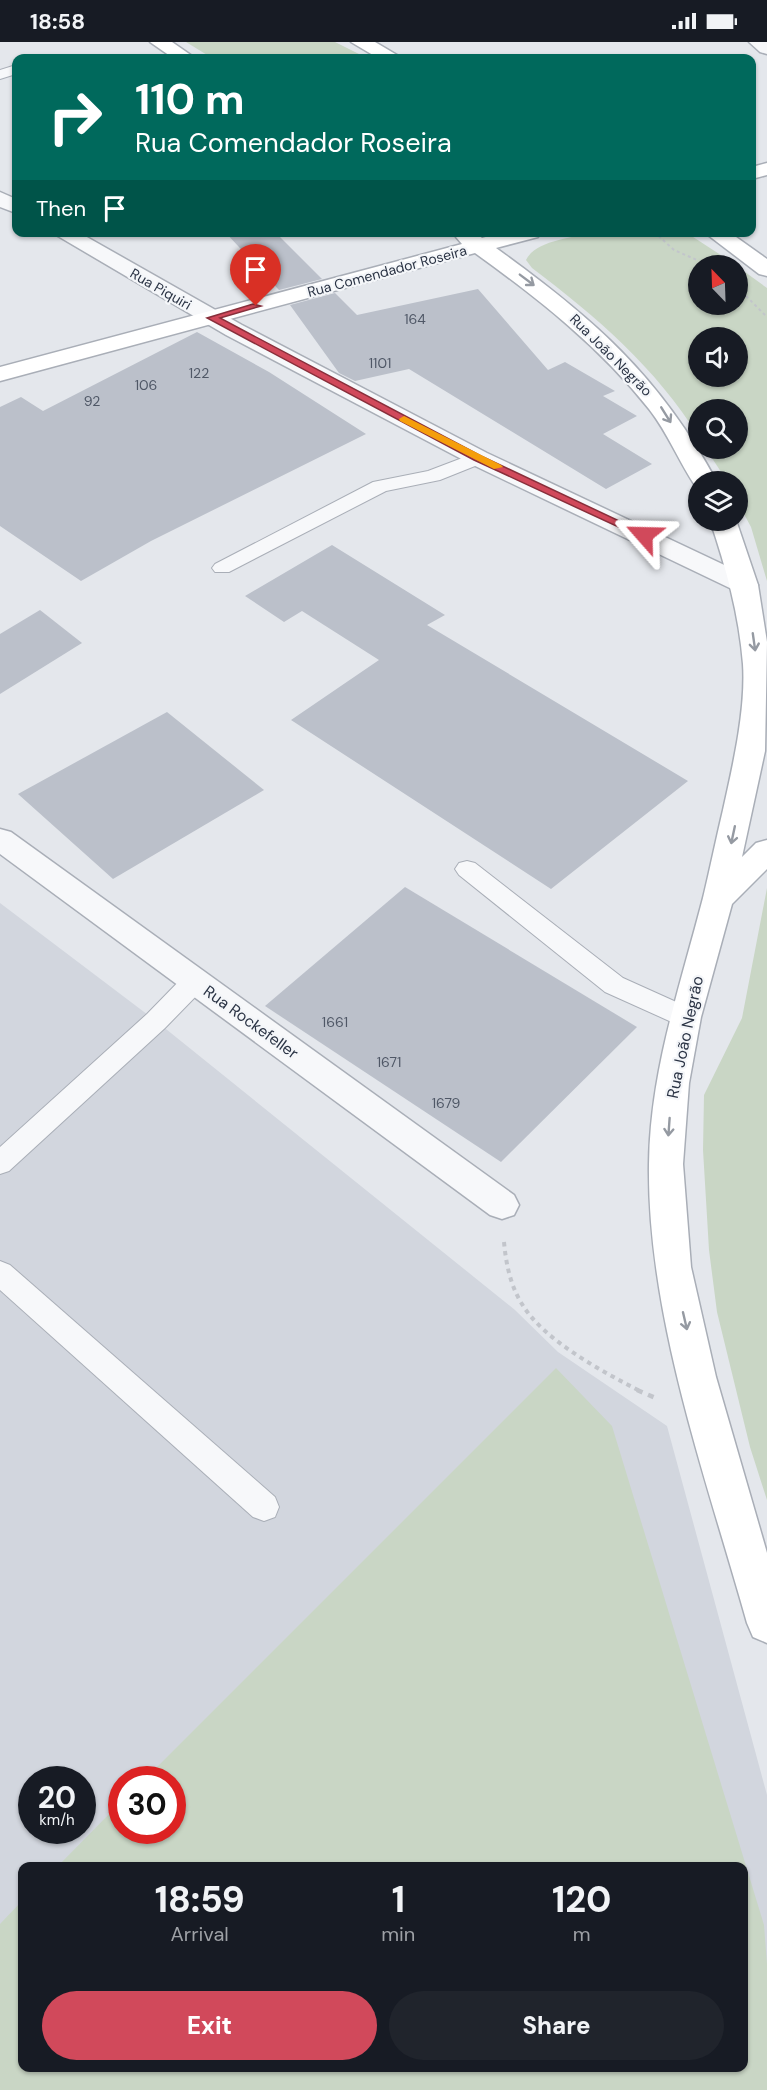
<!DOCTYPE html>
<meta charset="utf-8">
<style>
body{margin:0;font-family:"DM Sans",sans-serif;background:#20242c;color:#f1f3f6;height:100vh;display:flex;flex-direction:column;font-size:22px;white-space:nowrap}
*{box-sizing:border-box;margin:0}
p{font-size:20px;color:#9ea1a6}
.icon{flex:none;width:33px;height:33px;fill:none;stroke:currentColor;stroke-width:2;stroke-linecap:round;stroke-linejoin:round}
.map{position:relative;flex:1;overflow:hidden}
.details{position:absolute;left:18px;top:1820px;width:730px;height:210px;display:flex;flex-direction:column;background:#171b24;border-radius:12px;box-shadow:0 2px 4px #0004}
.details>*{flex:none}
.hud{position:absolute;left:12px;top:12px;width:744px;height:183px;border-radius:12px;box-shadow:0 2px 4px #0004;background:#00695c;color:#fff;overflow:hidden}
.needle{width:39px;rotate:337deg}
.buttons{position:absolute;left:688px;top:213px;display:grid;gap:12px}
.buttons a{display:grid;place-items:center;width:60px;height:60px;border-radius:50%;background:#171b24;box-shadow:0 2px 4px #0004;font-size:30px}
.speed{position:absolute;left:18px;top:1724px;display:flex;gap:12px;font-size:30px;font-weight:700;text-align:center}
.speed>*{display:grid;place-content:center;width:78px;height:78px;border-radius:50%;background:#171b24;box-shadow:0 2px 4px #0004;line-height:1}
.speed small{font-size:15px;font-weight:400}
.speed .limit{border:9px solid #d22;background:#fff;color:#111}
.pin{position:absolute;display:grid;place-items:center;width:51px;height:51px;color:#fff;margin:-62px -26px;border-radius:50% 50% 50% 0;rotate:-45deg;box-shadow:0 0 6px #0007}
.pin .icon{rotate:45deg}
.me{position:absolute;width:66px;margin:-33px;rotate:295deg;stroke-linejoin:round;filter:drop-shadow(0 0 4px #0008)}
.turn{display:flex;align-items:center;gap:21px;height:126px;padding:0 24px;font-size:27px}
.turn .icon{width:78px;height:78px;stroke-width:2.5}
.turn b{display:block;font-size:42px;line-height:51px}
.then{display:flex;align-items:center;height:57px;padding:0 24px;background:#0003;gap:12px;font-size:22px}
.eta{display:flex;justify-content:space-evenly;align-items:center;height:102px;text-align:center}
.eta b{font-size:36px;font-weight:800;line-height:42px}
.primary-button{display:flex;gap:12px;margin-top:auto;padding:12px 24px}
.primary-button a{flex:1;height:69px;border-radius:36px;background:#d1495b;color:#fff;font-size:24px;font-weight:800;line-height:69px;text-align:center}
.primary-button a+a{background:#20242c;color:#f1f3f6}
.status{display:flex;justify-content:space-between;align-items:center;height:42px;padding:0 30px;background:#171b24;direction:ltr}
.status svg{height:16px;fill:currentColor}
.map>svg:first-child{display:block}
.built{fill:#d2d6de;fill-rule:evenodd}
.green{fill:#c9d6c5;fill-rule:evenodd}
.building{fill:#bbc0ca}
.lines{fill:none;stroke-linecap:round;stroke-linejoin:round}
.service-casing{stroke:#a9aeb7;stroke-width:2}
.minor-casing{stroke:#a9aeb7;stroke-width:3}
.secondary-casing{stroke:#a9aeb7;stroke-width:3}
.path-far2{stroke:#c2c5cb;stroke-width:2;stroke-dasharray:3 3;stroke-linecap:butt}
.path-far1{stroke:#c2c5cb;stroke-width:4;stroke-dasharray:4.5 4.5;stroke-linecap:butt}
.path{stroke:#c2c5cb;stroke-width:4.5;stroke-dasharray:6 6;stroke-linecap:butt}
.service{fill:#f7f8fa;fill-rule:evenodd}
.minor{fill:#f7f8fa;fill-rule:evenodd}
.secondary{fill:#fff;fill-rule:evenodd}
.oneway{stroke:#959aa2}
.route{fill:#d1495b;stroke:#882f3b;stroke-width:1.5}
.slow{fill:#f59e0b}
.labels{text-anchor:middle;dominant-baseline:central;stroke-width:4.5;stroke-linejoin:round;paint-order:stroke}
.far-street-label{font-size:14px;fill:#2b3445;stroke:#f4f6f9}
.number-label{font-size:14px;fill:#4f5766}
.street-label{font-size:16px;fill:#2b3445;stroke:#f4f6f9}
</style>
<div class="status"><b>18:58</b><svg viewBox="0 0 49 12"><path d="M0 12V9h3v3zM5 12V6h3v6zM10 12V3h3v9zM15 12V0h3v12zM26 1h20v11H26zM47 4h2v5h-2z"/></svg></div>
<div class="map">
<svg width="767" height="2048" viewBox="0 0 767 2048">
<rect width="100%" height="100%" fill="#e4e7ec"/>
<path class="built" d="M0,861L156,979L515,1268L558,1310L667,1384L767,1753V2048H0ZM32,1737H82V1788H32ZM122,1737H172V1788H122ZM22,1824H744V2025H22Z"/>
<g class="green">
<path d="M186,0H335L367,16H212Z"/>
<path d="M592,191H687L736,223L699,224V262H738V225L767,246V539L751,485L738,461V440L727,439L706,407L738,406V368H699V395C656,326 597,275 532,226L526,218C536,198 572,196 592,191ZM699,296H738V334H699Z"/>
<path d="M767,846V1458L750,1405L717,1270L709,1208L703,1108L704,1053L742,976Z"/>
<path d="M556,1326L612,1384L764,1883L767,1922V2048H0V1882L22,1859V2025H744V1824H58L121,1760L122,1788H172V1737H145Z"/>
</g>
<g class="building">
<path d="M225,190H275L322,237L279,248Z"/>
<path d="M478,247L548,328L565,320L615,349L603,354L637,374L603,392L652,422L606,447L409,327L355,339L339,331L290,263L335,251L357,273Z"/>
<path d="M197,290L269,330L366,392L151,499L81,539L0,484V365L21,355L43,369Z"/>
<path d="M332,503L445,573L427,583L688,739L551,847L291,678L379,618L302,569L284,580L245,554Z"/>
<path d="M40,568L82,601L0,652V592Z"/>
<path d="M167,670L264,748L113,837L18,752Z"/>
<path d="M405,845L637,985L501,1120L265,964Z"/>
</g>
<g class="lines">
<g class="service-casing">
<g id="service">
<path d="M16,23V32L0,37V28Z"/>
<path d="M478,410L487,416L485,420L440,438L386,449L229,530H215L212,526L215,522L373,440L428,429Z"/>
<path d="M467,819L475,821L623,936L694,968L697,975L694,982L685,985L676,982L605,950L459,833L455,827L459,821Z"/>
<path d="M195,930L204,932L207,939L204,946L165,986L9,1129L0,1132V1105L147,972L186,932Z"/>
<path d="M0,1219L10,1223L275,1455L279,1465L275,1475L264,1479L253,1475L0,1248Z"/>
</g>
</g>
<g class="minor-casing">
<g id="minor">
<path d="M749,0H767V12L760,10Z"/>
<path d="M0,150L16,157V171L0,165Z"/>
<path d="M51,190H78L242,283L487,411L754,537L758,543L754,549L745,551L736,549L469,421L226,293Z"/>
<path d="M0,787L11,790L514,1153L519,1163L514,1173L502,1177L490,1173L0,812Z"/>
</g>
</g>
<g class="secondary-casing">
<g id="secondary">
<path d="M150,0H172L195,16H173Z"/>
<path d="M351,0H375L402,16H378Z"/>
<path d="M767,121V133L752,137V125Z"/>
<path d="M459,190H475L482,196L504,190H540L538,195L496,206C593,276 659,333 717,440H699V446L696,445C679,420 668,391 649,367C600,305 539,257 475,211L0,339V325L462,202L456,195Z"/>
<path d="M704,190H729L767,217V234L759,232Z"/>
<path d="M710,478H736L758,543L767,600L765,709L742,815L756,801L767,798V827L732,862L701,975L689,1041L683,1122L691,1225L716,1335L767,1511V1601L753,1595L747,1581C706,1435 647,1274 649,1122C650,1029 680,945 703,856C710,827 716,797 723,768C733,723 746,667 743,622C739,572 726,526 710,478Z"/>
</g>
</g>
<g class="path-far2">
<path d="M654,190L674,208L697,218"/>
<path d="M746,254L767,275"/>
</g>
<path class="path-far1" d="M504,1200C506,1221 510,1243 522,1262C543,1298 603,1330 640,1349"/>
<path class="path" d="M637,1348L658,1357"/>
<use href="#service" class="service"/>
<use href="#minor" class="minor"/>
<use href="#secondary" class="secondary"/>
</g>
<defs><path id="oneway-shaft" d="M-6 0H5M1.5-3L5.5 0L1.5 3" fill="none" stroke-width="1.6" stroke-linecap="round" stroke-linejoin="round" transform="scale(1.5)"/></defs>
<g class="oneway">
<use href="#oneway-shaft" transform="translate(527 238) rotate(37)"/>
<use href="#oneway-shaft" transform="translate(666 373) rotate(58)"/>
<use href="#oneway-shaft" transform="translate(754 600) rotate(82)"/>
<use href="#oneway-shaft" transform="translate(733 793) rotate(102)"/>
<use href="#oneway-shaft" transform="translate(669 1085) rotate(94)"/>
<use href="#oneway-shaft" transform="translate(685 1279) rotate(77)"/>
</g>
<path class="route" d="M253,262L261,264L220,276L481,414L649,493L640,495L474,418L207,276Z"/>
<path class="slow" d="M404,374L501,423L503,425L494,427L400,379L399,377Z"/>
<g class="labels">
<g class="far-street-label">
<text transform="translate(387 229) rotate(-15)">Rua Comendador Roseira</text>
<text transform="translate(161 247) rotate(30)">Rua Piquiri</text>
<text transform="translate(611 313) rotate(45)">Rua João Negrão</text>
</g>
<g class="number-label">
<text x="415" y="277">164</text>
<text x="380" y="321">1101</text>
<text x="199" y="331">122</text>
<text x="146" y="343">106</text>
<text x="92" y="359">92</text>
<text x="335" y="980">1661</text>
<text x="389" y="1020">1671</text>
<text x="446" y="1061">1679</text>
</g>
<g class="street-label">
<text transform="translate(251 980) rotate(36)">Rua Rockefeller</text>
<text transform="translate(685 995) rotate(-78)">Rua João Negrão</text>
</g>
</g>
</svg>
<div class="buttons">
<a><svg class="needle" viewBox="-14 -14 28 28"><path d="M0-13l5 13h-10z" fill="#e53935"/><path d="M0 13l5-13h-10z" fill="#9ea1a6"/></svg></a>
<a><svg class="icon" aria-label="sound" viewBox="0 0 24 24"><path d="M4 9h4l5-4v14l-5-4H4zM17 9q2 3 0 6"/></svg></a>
<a><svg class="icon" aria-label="search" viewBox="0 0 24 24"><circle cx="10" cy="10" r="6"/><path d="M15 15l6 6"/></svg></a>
<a><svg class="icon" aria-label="layers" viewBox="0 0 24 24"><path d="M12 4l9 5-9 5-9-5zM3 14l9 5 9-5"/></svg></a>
</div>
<div class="speed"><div>20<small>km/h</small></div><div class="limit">30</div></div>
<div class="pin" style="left:256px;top:264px;background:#d93025"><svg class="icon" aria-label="arrive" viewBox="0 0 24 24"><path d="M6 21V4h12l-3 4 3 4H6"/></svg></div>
<svg class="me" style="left:644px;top:493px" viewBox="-20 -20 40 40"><path d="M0-17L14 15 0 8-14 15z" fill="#d1495b" stroke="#fff" stroke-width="4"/></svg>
<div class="hud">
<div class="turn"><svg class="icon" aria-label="right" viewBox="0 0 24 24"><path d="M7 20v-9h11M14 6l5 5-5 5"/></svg><div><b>110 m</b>Rua Comendador Roseira</div></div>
<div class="then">Then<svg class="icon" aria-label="arrive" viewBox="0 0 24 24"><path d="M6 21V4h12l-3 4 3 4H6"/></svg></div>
</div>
<section class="details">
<div class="eta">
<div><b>18:59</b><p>Arrival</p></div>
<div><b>1</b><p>min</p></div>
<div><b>120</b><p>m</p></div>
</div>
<div class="primary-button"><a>Exit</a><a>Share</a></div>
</section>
</div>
